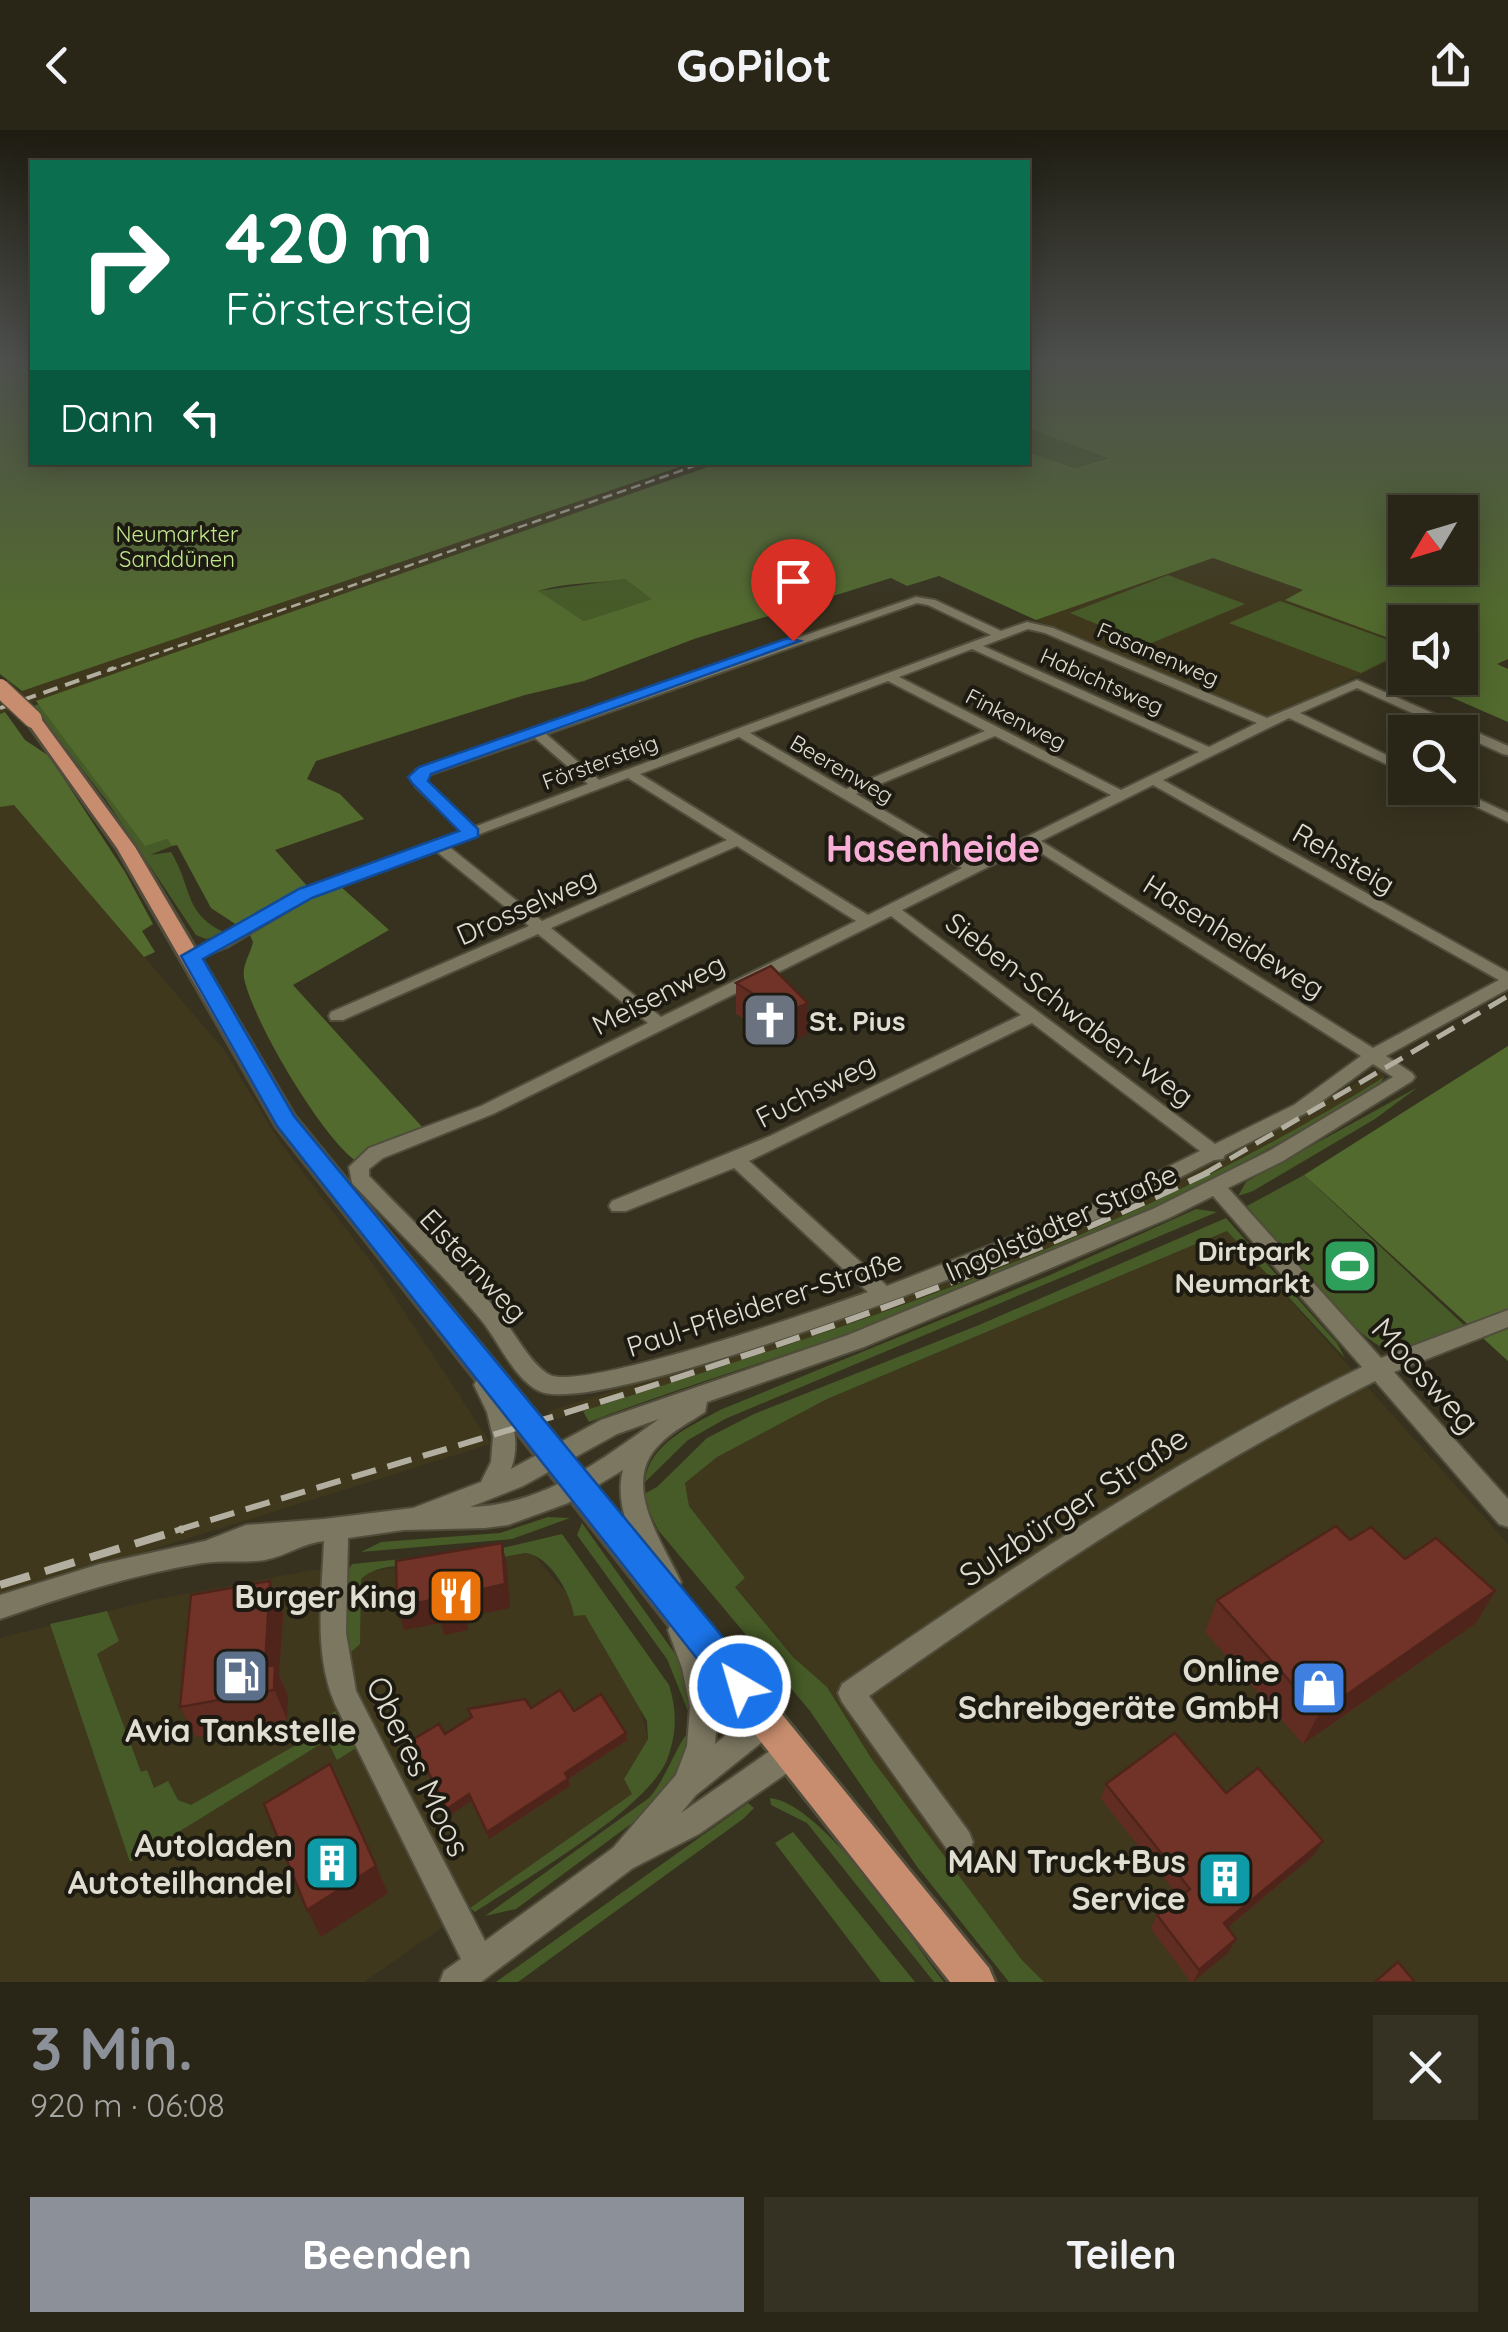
<!DOCTYPE html>
<html lang="de">
<meta charset="utf-8">
<style>
body{margin:0;font-family:Quicksand,sans-serif;background:#353224;color:#f1f3f6;height:100vh;display:flex;flex-direction:column;font-size:38px;white-space:nowrap}
*{box-sizing:border-box;margin:0}
p{font-size:32px;color:#a5a5a1}
.icon{flex:none;width:55px;height:55px;fill:none;stroke:currentColor;stroke-width:2;stroke-linecap:round;stroke-linejoin:round}
.map{position:relative;height:1852px;overflow:hidden}
.drawer{display:flex;flex-direction:column;background:#292617;flex:1}
.drawer>*{flex:none}
.banner{position:absolute;left:30px;top:30px;width:1000px;height:305px;border-radius:0px;box-shadow:0 5px 25px #0003,0 0 0 2px #454336;background:#0b6e4f;color:#fff;overflow:hidden}
.needle{width:65px;rotate:232deg}
.buttons{position:absolute;left:1388px;top:365px;display:grid;gap:20px}
.buttons a{display:grid;place-items:center;width:90px;height:90px;border-radius:0px;background:#292617;box-shadow:0 5px 25px #0003,0 0 0 2px #454336;font-size:50px}
.pin{position:absolute;display:grid;place-items:center;width:85px;height:85px;color:#fff;margin:-102px -42px;border-radius:50% 50% 50% 0;rotate:-45deg;box-shadow:0 0 10px #0007}
.pin .icon{rotate:45deg}
.me{position:absolute;width:110px;margin:-55px;rotate:322deg;stroke-linejoin:round;filter:drop-shadow(0 0 8px #0008)}
.turn{display:flex;align-items:center;gap:35px;height:210px;padding:0 30px;font-size:45px}
.turn .icon{width:130px;height:130px;stroke-width:2.5}
.turn b{display:block;font-size:70px;line-height:85px}
.then{display:flex;align-items:center;height:95px;padding:0 30px;background:#0003;gap:20px;font-size:38px}
.round{display:grid;place-items:center;flex:none;width:105px;height:105px;border-radius:0px;background:#353224}
.summary{display:flex;align-items:center;justify-content:space-between;height:170px;padding:0 30px}
h1{font-size:60px;font-weight:700;line-height:75px;color:#8c9099}
.cta{display:flex;gap:20px;margin-top:auto;padding:20px 30px}
.cta a{flex:1;height:115px;border-radius:0px;background:#8c9099;color:#fff;font-size:40px;font-weight:700;line-height:115px;text-align:center}
.cta a+a{background:#353224;color:#f1f3f6}
header{display:flex;justify-content:space-between;align-items:center;height:130px;padding:0 30px;background:#292617;font-size:45px;font-weight:700}
.map>svg:first-child{display:block}
.built{fill:#3f381d}
.green{fill:#465b27}
.forest{fill:#526a2e;fill-rule:evenodd}
.lines{fill:none;stroke-linecap:round;stroke-linejoin:round}
.minor-casing{stroke:#514d3c;stroke-width:4}
.major-casing{stroke:#514d3c;stroke-width:6}
.minor{fill:#7c7761;fill-rule:evenodd}
.major{fill:#c88d6e;fill-rule:evenodd}
.rail-far4{stroke:#b2aea0;stroke-width:2.5;stroke-dasharray:10 5;stroke-linecap:butt}
.rail-far3{stroke:#b2aea0;stroke-width:4;stroke-dasharray:15 8;stroke-linecap:butt}
.rail-far2{stroke:#b2aea0;stroke-width:5;stroke-dasharray:20 10;stroke-linecap:butt}
.rail-far1{stroke:#b2aea0;stroke-width:6;stroke-dasharray:25 12;stroke-linecap:butt}
.rail{stroke:#b2aea0;stroke-width:8;stroke-dasharray:31 16;stroke-linecap:butt}
.major-bridge-casing{stroke:#514d3c;stroke-width:21;stroke-linecap:butt}
.major-bridge{stroke:#c88d6e;stroke-width:18}
.wall{fill:#612c22}
.shaded-wall{fill:#4f241b}
.building{fill:#713327;stroke:#4f241b;stroke-width:2.5}
.route{fill:#1a73e8;stroke:#114b97;stroke-width:2.5}
.labels{text-anchor:middle;dominant-baseline:central;stroke-width:8;stroke-linejoin:round;paint-order:stroke}
.far-park-label{font-size:22px;fill:#c1e78e;stroke:#1c1a11}
.far-street-label{font-size:22px;fill:#e0ddd1;stroke:#1c1a11}
.street-label{font-size:28px;fill:#e0ddd1;stroke:#1c1a11}
.poi-label{font-size:28px;font-weight:bold;fill:#e0ddd1;stroke:#1c1a11;text-anchor:start}
.near-street-label{font-size:32px;fill:#e0ddd1;stroke:#1c1a11}
.near-poi-label{font-size:32px;font-weight:bold;fill:#e0ddd1;stroke:#1c1a11;text-anchor:end}
.district-label{font-size:38px;font-weight:bold;fill:#f8aed6;stroke:#1c1a11}
</style>
<header><svg class="icon" aria-label="back" viewBox="0 0 24 24"><path d="M15 5l-7 7 7 7"/></svg>GoPilot<svg class="icon" aria-label="share" viewBox="0 0 24 24"><path d="M12 15V3M7 8l5-5 5 5M5 13v7h14v-7"/></svg></header>
<div class="map">
<svg width="1508" height="1852" viewBox="0 0 1508 1852">
<rect width="100%" height="100%" fill="#37321f"/>
<g class="built">
<path d="M691,333H719L0,584V568Z"/>
<path d="M1213,427L1304,461L1286,470L1405,514V523L1269,588L1036,490Z"/>
<path d="M14,675L224,920L277,1008L377,1140L491,1314L0,1467V677Z"/>
<path d="M1382,939L1384,947L1268,1017L1055,1119L812,1209L557,1289L547,1282L911,1165L1048,1111L1230,1025Z"/>
<path d="M1228,1101L1508,1414V1852H1044L1022,1830L871,1628L827,1557L793,1527L735,1456L745,1448L689,1376L685,1353L716,1327L827,1269Z"/>
<path d="M532,1423L585,1485L638,1570L648,1609L624,1649L633,1664L364,1852H0V1508L153,1470L313,1440L369,1441Z"/>
</g>
<g class="green">
<path d="M1028,298L1110,327L1075,338L1028,322Z"/>
<path d="M1168,445L1245,474L1147,515L1070,483Z"/>
<path d="M625,449L653,469L584,491L537,461Z"/>
<path d="M1280,471L1405,516V521L1361,543L1229,493Z"/>
<path d="M39,574L145,715L167,709L172,716L150,725L171,722C193,758 183,785 228,804L206,809L196,805L106,670L33,576Z"/>
<path d="M1384,947L1380,954C1223,1050 1056,1131 882,1192C785,1226 686,1255 589,1292L583,1281C871,1190 1125,1108 1384,947Z"/>
<path d="M1418,957L1375,989L1253,1061L1238,1066L1246,1052Z"/>
<path d="M1304,1045L1465,1196C1444,1203 1412,1223 1390,1220C1359,1216 1271,1104 1247,1076Z"/>
<path d="M1196,1079L1217,1082L725,1289L688,1310L645,1352C648,1314 691,1296 720,1280L1048,1146Z"/>
<path d="M1226,1088L1337,1213L1345,1228L1227,1101L827,1269L717,1327L685,1353L689,1376L745,1448L735,1457L793,1527L827,1557L871,1628L1022,1830L1044,1852H1009L918,1738L810,1581L658,1400L642,1365L657,1357L707,1308L754,1284L979,1195Z"/>
<path d="M548,1387L570,1388L512,1409L361,1422L381,1412L500,1403Z"/>
<path d="M582,1393L673,1521L684,1540L695,1582L690,1586L667,1529L577,1405Z"/>
<path d="M562,1404L669,1555C677,1581 677,1603 667,1630C646,1680 523,1750 475,1782L470,1778L632,1664L624,1649L648,1609L647,1591L585,1485L574,1486C571,1464 550,1426 526,1423L419,1441C403,1432 374,1436 361,1449L360,1514L351,1522H346L348,1441L352,1434L494,1420Z"/>
<path d="M107,1481L119,1511L97,1524L141,1642L147,1640L154,1658L168,1651L178,1670L191,1675L296,1615L335,1581L356,1618L337,1630L327,1610L130,1732L50,1494Z"/>
<path d="M689,1602L688,1629L658,1674L516,1779L485,1786L649,1668C665,1651 679,1610 689,1602Z"/>
<path d="M770,1668C824,1674 909,1807 944,1852H934L807,1693L771,1675Z"/>
<path d="M748,1673L754,1678L743,1689L518,1852H496Z"/>
<path d="M793,1702L915,1852H881L775,1713Z"/>
</g>
<g class="forest">
<path d="M0,226H32V332L691,333L22,561L0,544Z"/>
<path d="M1028,226H1508V529L1497,534L1508,539V592L1407,548H1460V492H1405V514L1285,470L1303,460L1213,428L1036,490L939,446L907,456L891,448L694,509L584,551L525,565L316,631L307,649L340,664L364,689L275,720L316,766L340,756L389,800L293,855L424,999L356,1031C321,1006 253,891 244,848C242,835 250,825 253,812L249,803L211,778L177,715L172,716L167,709L145,716L36,571L719,333L1028,332V322L1075,338L1108,328L1028,298ZM1405,382H1460V438H1405ZM625,449L652,469L584,491L538,461C567,452 595,454 625,449Z"/>
<path d="M5,582L25,610L49,626L125,742L153,794L142,801L155,822L144,827L14,675L0,677V584Z"/>
<path d="M1508,916V1231L1304,1045Z"/>
</g>
<g class="lines">
<g class="minor-casing">
<g id="minor">
<path d="M916,467L935,470L1001,501L1027,492L1053,498L1267,588L1357,550L1508,616V625L1503,624L1357,558L1300,583L1405,634V643L1289,588L1163,650L1508,842V859L1386,926L1412,943L1415,947L1412,951L1283,1031L1228,1058L1381,1228L1508,1180V1197L1394,1242L1508,1369V1397L1499,1394L1375,1251C1196,1341 1032,1451 869,1566L969,1702L973,1712L969,1722L959,1726L949,1722L842,1572L838,1563L842,1554C1010,1438 1179,1327 1362,1237L1213,1066L1169,1088L864,1217L707,1272L705,1282C690,1292 672,1301 660,1314C619,1353 663,1413 681,1452L677,1460L668,1464L659,1460C641,1425 612,1381 623,1340L568,1373L508,1395L485,1398L404,1400L348,1408L346,1503L356,1561L485,1811L613,1718L676,1645L687,1616L690,1577L682,1538L668,1500L672,1491L681,1488L690,1491C708,1532 720,1570 715,1614L757,1580L767,1577L777,1580L781,1590L777,1600L696,1665L681,1683L783,1612L793,1608L803,1612L807,1622L803,1632L699,1704L633,1738L481,1852H440L444,1841L461,1829L335,1574C313,1523 322,1465 324,1411C303,1413 286,1426 265,1430C244,1433 223,1430 203,1433C134,1444 66,1466 0,1489V1465L100,1434L205,1411L246,1395L324,1389L413,1378L481,1352L491,1332L493,1307L487,1282L474,1255L477,1249L485,1246L493,1249C508,1278 523,1306 511,1339L601,1290L848,1205L1155,1078L1269,1021L1393,947L1373,934L1306,983L1225,1025L1223,1029L1214,1030C1178,1048 1143,1068 1106,1085C1031,1121 598,1290 539,1261C514,1249 499,1212 482,1191C442,1143 395,1099 352,1053L349,1037L369,1018L481,976L648,893L538,804L343,890H331L329,886L331,882L529,796L436,721L311,767L227,817L191,831L183,826L215,811L301,761L462,701L415,656L416,640ZM917,473L928,475L991,505L599,650L546,604ZM1028,499L1045,503L1257,593L1209,617L983,516ZM972,519L1199,622L1121,660L899,547ZM888,551L985,601L846,659L750,603ZM995,606L1111,665L974,733L856,664ZM739,607L962,738L868,785L640,644ZM535,608L588,654L474,697L427,652L428,645ZM628,648L727,710L542,791L448,716ZM1153,655L1499,850L1373,918L1041,711ZM737,716L856,791L661,887L551,798ZM1030,716L1361,926L1294,975L1215,1014L902,780ZM891,786L1021,885L770,1006L612,1071L609,1076L612,1081H626L734,1038L868,1162C821,1179 584,1261 550,1245C530,1235 511,1196 496,1179C457,1133 411,1090 369,1046V1039L383,1028L493,984ZM1032,893L1200,1021L1090,1076L887,1156L749,1031ZM659,1289C601,1330 544,1375 470,1377L523,1356L617,1304Z"/>
<path d="M1437,658H1454L1508,683V692Z"/>
</g>
</g>
<g class="major-casing">
<path id="major" d="M33,584L39,586L135,717L294,986L989,1838L995,1852H950L277,997L117,718L25,589Z"/>
</g>
<use href="#minor" class="minor"/>
<use href="#major" class="major"/>
<path class="rail-far4" d="M107,541L706,332"/>
<path class="rail-far3" d="M0,578L114,538"/>
<path class="rail-far2" d="M1204,1044L1508,866"/>
<path class="rail-far1" d="M175,1401C523,1293 880,1201 1209,1042"/>
<path class="rail" d="M0,1455L183,1399"/>
<g class="major-bridge-casing">
<path id="major-bridge" d="M0,558L33,589"/>
</g>
<use href="#major-bridge" class="major-bridge"/>
</g>
<g class="wall">
<path d="M736,853L808,873V904L784,915L736,884Z"/>
<path d="M1350,1410L1405,1429L1476,1493L1303,1614L1205,1502L1217,1470Z"/>
<path d="M270,1451L283,1483L279,1545L288,1566L287,1590L196,1607L180,1577Z"/>
<path d="M531,1578L574,1581L626,1603L627,1610L568,1649L570,1656L489,1709L471,1671L449,1686L412,1610L445,1604L471,1588L468,1579Z"/>
<path d="M1106,1654L1226,1663L1314,1725L1227,1798L1229,1822L1193,1852H1191L1151,1799L1157,1785L1179,1767L1101,1669Z"/>
</g>
<g class="shaded-wall">
<path d="M808,873V904L784,915V884Z"/>
<path d="M502,1413L507,1436L510,1478L475,1485V1491L468,1492V1500L444,1505L441,1493L404,1500L397,1477L437,1469H462L469,1462Z"/>
<path d="M270,1451L283,1483L279,1545L288,1566L287,1590L265,1537Z"/>
<path d="M1495,1461L1476,1493L1303,1614L1319,1584Z"/>
<path d="M626,1603L627,1610L568,1649L570,1656L489,1709L487,1702L565,1643Z"/>
<path d="M469,1664L471,1671L449,1686L447,1679Z"/>
<path d="M1323,1711L1314,1725L1216,1807L1224,1793Z"/>
<path d="M376,1736L388,1763L321,1807L307,1780Z"/>
<path d="M1236,1809L1229,1822L1193,1852L1199,1840Z"/>
</g>
<g class="building">
<path d="M771,836L808,873L784,884L736,853Z"/>
<path d="M1336,1396L1350,1410L1371,1397L1405,1429L1436,1408L1495,1461L1319,1584L1217,1470Z"/>
<path d="M502,1413L505,1454L469,1462V1467L462,1469L463,1476L438,1481L437,1469L397,1477L396,1431Z"/>
<path d="M270,1451L265,1537L275,1535L274,1560L180,1577L191,1465Z"/>
<path d="M560,1560L574,1581L601,1564L626,1603L565,1643L568,1649L487,1702L469,1664L447,1679L412,1610L439,1594L445,1604L472,1587L468,1579L525,1569L531,1578Z"/>
<path d="M1175,1603L1226,1663L1258,1638L1323,1711L1224,1793L1236,1809L1199,1840L1157,1785L1190,1759L1106,1654Z"/>
<path d="M330,1634L376,1736L307,1780L264,1674Z"/>
<path d="M1398,1832L1415,1852H1375Z"/>
</g>
<linearGradient id="sky" x2="0" y2="1"><stop stop-color="#1e1c11"/><stop offset="0.47" stop-color="#4d4f4d"/><stop offset="1" stop-color="#4d4f4d" stop-opacity="0"/></linearGradient>
<rect width="1508" height="485" fill="url(#sky)"/>
<path class="route" d="M788,508L800,511L431,644L428,651L478,699V707L312,768L203,829L294,986L753,1544L758,1556L753,1568L740,1573L728,1568L277,996L181,826L299,759L459,701L412,653L408,647L419,637Z"/>
<defs>
<g id="church-square" transform="scale(2.875)"><rect x="-9" y="-9" width="18" height="18" rx="4" fill="#6b7280" stroke="#1c1a11"/><path d="M-1.2-6h2.4v3.5h3.3v2.4h-3.3V6h-2.4V-.1h-3.3v-2.4h3.3Z" fill="#fff"/></g>
<g id="stadium-square" transform="scale(2.875)"><rect x="-9" y="-9" width="18" height="18" rx="4" fill="#2e9e5b" stroke="#1c1a11"/><path d="M0-5a6.5 5 0 1 0 0 10a6.5 5 0 1 0 0-10ZM-3.5-1.8h7v3.6h-7Z" fill="#fff"/></g>
<g id="restaurant-square" transform="scale(2.875)"><rect x="-9" y="-9" width="18" height="18" rx="4" fill="#e8710a" stroke="#1c1a11"/><path d="M-5-6h1v4h1v-4h1v4h1v-4h1v5L-1.5 .5V6h-2V.5L-5-1ZM5-6V6H3V1.5H1.5Q1.5-4 5-6Z" fill="#fff"/></g>
<g id="fuel-square" transform="scale(2.875)"><rect x="-9" y="-9" width="18" height="18" rx="4" fill="#5c6f8a" stroke="#1c1a11"/><path d="M-5.5-6h7V0h2V4h1.3V-2.5L3-4.5l.8-.8L6-3V5H2.5V1h-1V6h-7ZM-4.2-4.7v3.2H.2V-4.7Z" fill="#fff"/></g>
<g id="shop-square" transform="scale(2.875)"><rect x="-9" y="-9" width="18" height="18" rx="4" fill="#3f7fe0" stroke="#1c1a11"/><path d="M-5-2.5h2.3a2.7 3.5 0 0 1 5.4 0H5L5.5 6h-11ZM-1.5-2.5h3a1.5 2.3 0 0 0-3 0Z" fill="#fff"/></g>
<g id="building-square" transform="scale(2.875)"><rect x="-9" y="-9" width="18" height="18" rx="4" fill="#0f9aa8" stroke="#1c1a11"/><path d="M-4-6H4V6H1V3H-1V6H-4ZM-2.5-4.3h1.7v1.8h-1.7ZM.8-4.3h1.7v1.8H.8ZM-2.5-1h1.7V.8h-1.7ZM.8-1h1.7V.8H.8Z" fill="#fff"/></g>
</defs>
<g fill-rule="evenodd">
<use href="#church-square" x="770" y="890"/>
<use href="#stadium-square" x="1350" y="1136"/>
<use href="#restaurant-square" x="456" y="1466"/>
<use href="#fuel-square" x="241" y="1546"/>
<use href="#shop-square" x="1319" y="1558"/>
<use href="#building-square" x="332" y="1733"/>
<use href="#building-square" x="1225" y="1749"/>
</g>
<g class="labels">
<g class="far-park-label">
<text x="177" y="404">Neumarkter<tspan x="177" dy="25">Sanddünen</tspan></text>
</g>
<g class="far-street-label">
<text transform="translate(1158 524) rotate(23)">Fasanenweg</text>
<text transform="translate(1102 551) rotate(24)">Habichtsweg</text>
<text transform="translate(1016 589) rotate(27)">Finkenweg</text>
<text transform="translate(600 632) rotate(-20)">Förstersteig</text>
<text transform="translate(842 639) rotate(30)">Beerenweg</text>
</g>
<g class="street-label">
<text transform="translate(1344 728) rotate(30)">Rehsteig</text>
<text transform="translate(526 776) rotate(-24)">Drosselweg</text>
<text transform="translate(1234 806) rotate(32)">Hasenheideweg</text>
<text transform="translate(658 864) rotate(-27)">Meisenweg</text>
<text transform="translate(1070 879) rotate(37)">Sieben-Schwaben-Weg</text>
<text transform="translate(815 960) rotate(-27)">Fuchsweg</text>
<text transform="translate(1061 1092) rotate(-24)">Ingolstädter Straße</text>
<text transform="translate(474 1135) rotate(47)">Elsternweg</text>
<text transform="translate(764 1173) rotate(-18)">Paul-Pfleiderer-Straße</text>
</g>
<g class="poi-label">
<text x="809" y="890">St. Pius</text>
<text x="1311" y="1120" text-anchor="end">Dirtpark<tspan x="1311" dy="32">Neumarkt</tspan></text>
</g>
<g class="near-street-label">
<text transform="translate(1426 1245) rotate(48)">Moosweg</text>
<text transform="translate(1073 1376) rotate(-33)">Sulzbürger Straße</text>
<text transform="translate(419 1636) rotate(64)">Oberes Moos</text>
</g>
<g class="near-poi-label">
<text x="417" y="1466">Burger King</text>
<text x="1280" y="1540">Online<tspan x="1280" dy="37">Schreibgeräte GmbH</tspan></text>
<text x="241" y="1600" text-anchor="middle">Avia Tankstelle</text>
<text x="293" y="1715">Autoladen<tspan x="293" dy="37">Autoteilhandel</tspan></text>
<text x="1186" y="1731">MAN Truck+Bus<tspan x="1186" dy="37">Service</tspan></text>
</g>
<g class="district-label">
<text x="933" y="718">Hasenheide</text>
</g>
</g>
</svg>
<div class="buttons">
<a><svg class="needle" viewBox="-14 -14 28 28"><path d="M0-13l5 13h-10z" fill="#e53935"/><path d="M0 13l5-13h-10z" fill="#a5a5a1"/></svg></a>
<a><svg class="icon" aria-label="sound" viewBox="0 0 24 24"><path d="M4 9h4l5-4v14l-5-4H4zM17 9q2 3 0 6"/></svg></a>
<a><svg class="icon" aria-label="search" viewBox="0 0 24 24"><circle cx="10" cy="10" r="6"/><path d="M15 15l6 6"/></svg></a>
</div>
<div class="pin" style="left:793px;top:511px;background:#d93025"><svg class="icon" aria-label="arrive" viewBox="0 0 24 24"><path d="M6 21V4h12l-3 4 3 4H6"/></svg></div>
<svg class="me" style="left:740px;top:1556px" viewBox="-20 -20 40 40"><circle r="17" fill="#1a73e8" stroke="#fff" stroke-width="3"/><path d="M0-11L8 9 0 5-8 9z" fill="#fff"/></svg>
<div class="banner">
<div class="turn"><svg class="icon" aria-label="right" viewBox="0 0 24 24"><path d="M7 20v-9h11M14 6l5 5-5 5"/></svg><div><b>420 m</b>Förstersteig</div></div>
<div class="then">Dann<svg class="icon" aria-label="left" viewBox="0 0 24 24"><path d="M17 20v-9H6M10 6l-5 5 5 5"/></svg></div>
</div>
</div>
<section class="drawer">
<div class="summary"><div><h1>3 Min.</h1><p>920 m · 06:08</p></div><a class="round"><svg class="icon" aria-label="close" viewBox="0 0 24 24"><path d="M6 6l12 12M18 6L6 18"/></svg></a></div>
<div class="cta"><a>Beenden</a><a>Teilen</a></div>
</section>
